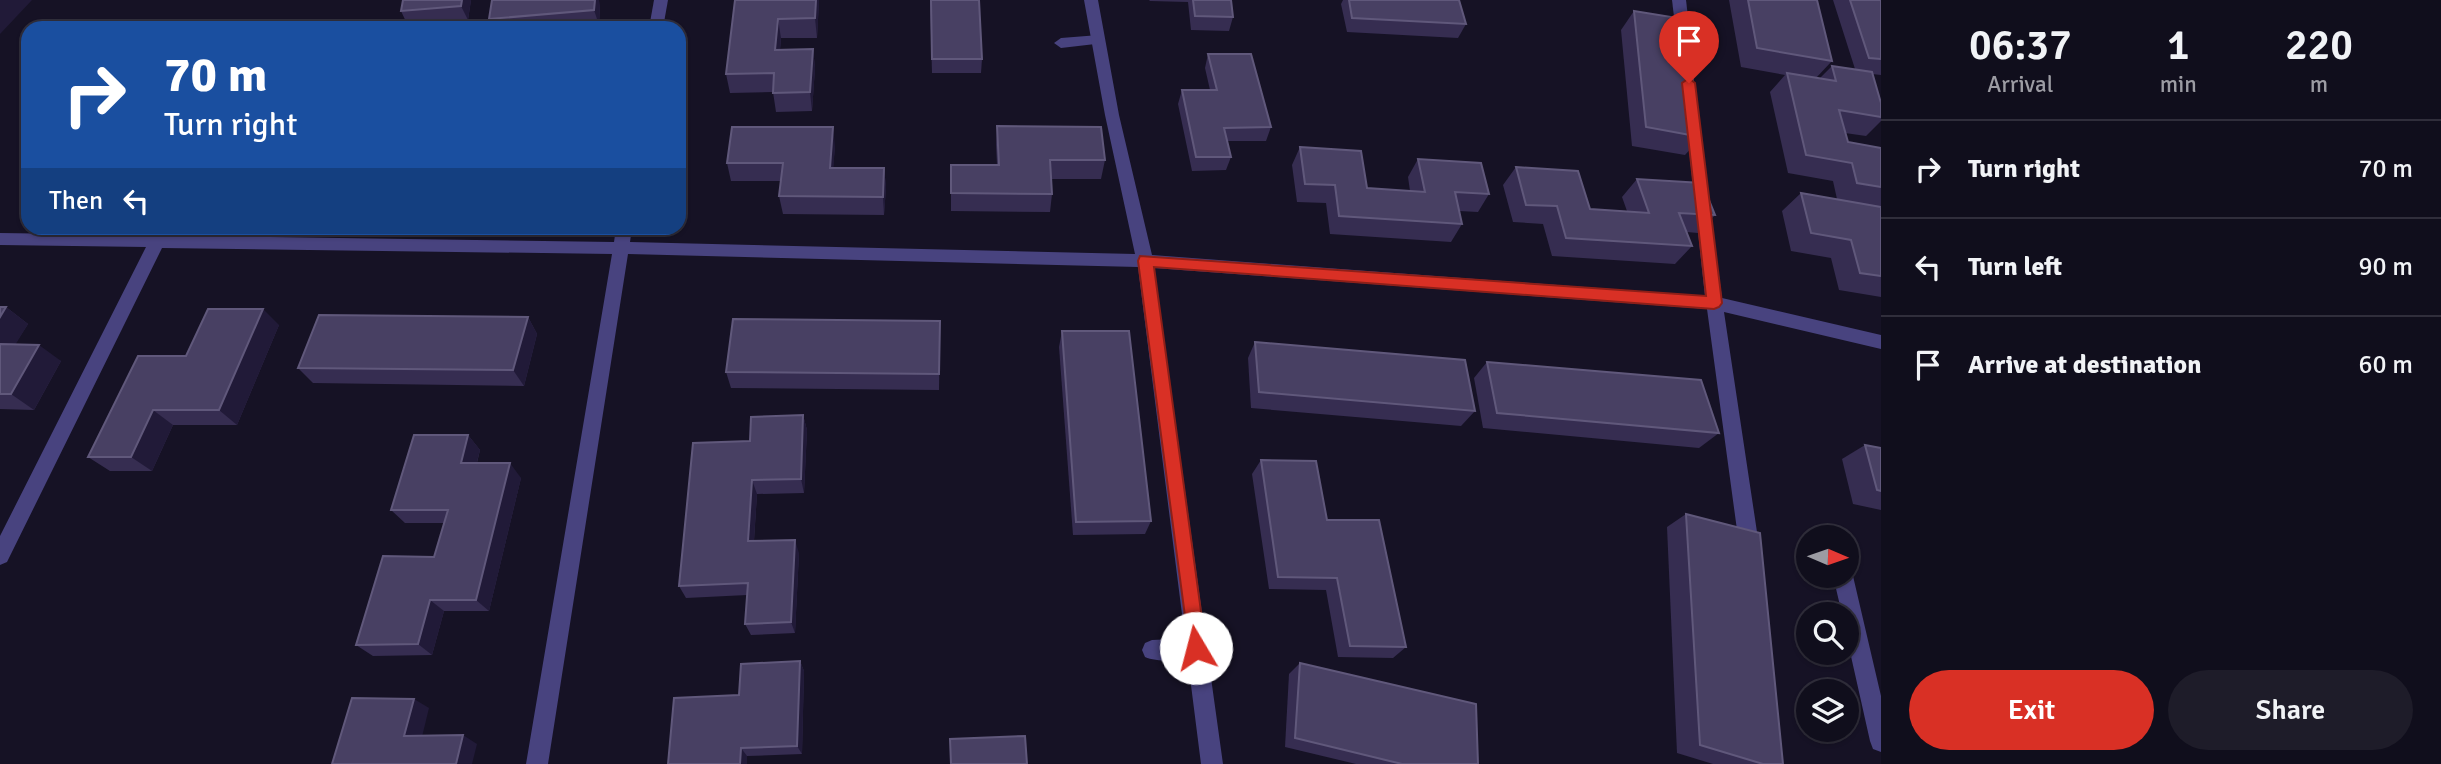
<!DOCTYPE html>
<style>
body{margin:0;font-family:Signika,sans-serif;background:#1e1c29;color:#f1f3f6;height:100vh;display:flex;flex-direction:column;font-size:26px;white-space:nowrap}
*{box-sizing:border-box;margin:0}
p{font-size:23px;color:#9c9ca3}
.icon{flex:none;width:38px;height:38px;fill:none;stroke:currentColor;stroke-width:2;stroke-linecap:round;stroke-linejoin:round}
.map{position:relative;flex:1;overflow:hidden}
.drawer{display:flex;flex-direction:column;background:#100e1c;width:560px}
.drawer>*{flex:none}
.hud{position:absolute;left:21px;top:21px;width:665px;height:214px;border-radius:21px;box-shadow:0 2px 5px #0004,0 0 0 2px #302e3b;background:#1a4fa0;color:#fff;overflow:hidden}
.needle{width:46px;rotate:92deg}
.tools{position:absolute;left:1796px;top:525px;display:grid;gap:14px}
.tools a{display:grid;place-items:center;width:63px;height:63px;border-radius:50%;background:#100e1c;box-shadow:0 2px 5px #0004,0 0 0 2px #302e3b;font-size:35px}
.pin{position:absolute;display:grid;place-items:center;width:60px;height:60px;color:#fff;margin:-72px -30px;border-radius:50% 50% 50% 0;rotate:-45deg;box-shadow:0 0 7px #0007}
.pin .icon{rotate:45deg}
.me{position:absolute;width:77px;margin:-38px;rotate:352deg;stroke-linejoin:round;filter:drop-shadow(0 0 5px #0008)}
.turn{display:flex;align-items:center;gap:24px;height:147px;padding:0 28px;font-size:32px}
.turn .icon{width:91px;height:91px;stroke-width:2.5}
.turn b{display:block;font-size:49px;line-height:60px}
.then{display:flex;align-items:center;height:66px;padding:0 28px;background:#0003;gap:14px;font-size:26px}
.eta{display:flex;justify-content:space-evenly;align-items:center;height:119px;text-align:center}
.eta b{font-size:42px;font-weight:600;line-height:49px}
.button{display:flex;gap:14px;margin-top:auto;padding:14px 28px}
.button a{flex:1;height:80px;border-radius:42px;background:#d93025;color:#fff;font-size:28px;font-weight:600;line-height:80px;text-align:center}
.button a+a{background:#1e1c29;color:#f1f3f6}
ul{padding:0;list-style:none}
li{display:flex;align-items:center;gap:21px;height:98px;padding:0 28px;border-top:2px solid #302e3b}
li div{flex:1}
li b{display:block;font-size:26px}
li em{font-style:normal}
main{display:flex;flex:1;min-height:0}
.map>svg:first-child{display:block}
.lines{fill:none;stroke-linecap:round;stroke-linejoin:round}
.lane{fill:#48437f;fill-rule:evenodd}
.street{fill:#48437f;fill-rule:evenodd}
.wall{fill:#362d51}
.shaded-wall{fill:#211a38}
.building{fill:#484063;stroke:#60587b;stroke-width:2}
.route{fill:#d93025;stroke:#8d1f18;stroke-width:2}
</style>
<main>
<div class="map">
<svg width="1881" height="764" viewBox="0 0 1881 764">
<rect width="100%" height="100%" fill="#161225"/>
<g class="lines">
<g class="lane">
<path d="M1099,35L1104,37V43L1061,48L1054,43L1061,38Z"/>
<path d="M1846,568L1853,576L1881,696V752L1873,749L1870,741L1846,634V614H1842L1833,576H1846Z"/>
<path d="M1196,638L1203,641L1206,648L1203,655C1189,661 1159,663 1145,657L1142,650L1145,643L1152,640Z"/>
</g>
<g class="street">
<path d="M654,0H668L663,28H649Z"/>
<path d="M1084,0H1098L1119,115L1152,255L1705,296L1686,122L1688,118H1698L1722,298L1881,335V349L1724,312L1760,552L1757,558L1750,561L1743,558L1740,552L1707,309L1154,268L1223,764H1201L1138,267L628,254L548,764H526L612,254L162,248L7,562L0,565V536L146,247L0,245V233L614,242L616,228H632L630,242L1135,254L1105,115Z"/>
<path d="M1672,0H1686L1691,42L1689,45H1679L1677,42Z"/>
</g>
</g>
<g class="wall">
<path d="M471,0L468,20L408,26L401,11Z"/>
<path d="M735,0H819L817,38H781L780,50L813,49L815,68L812,111L776,112L773,92L730,93L726,74Z"/>
<path d="M930,0L982,59L981,73H932Z"/>
<path d="M1149,0H1231L1233,17L1229,31L1191,30L1188,2L1150,1Z"/>
<path d="M1343,0H1459L1466,24L1458,38L1347,32L1341,4Z"/>
<path d="M1729,0H1817L1832,61L1816,78H1820L1832,66L1855,69L1833,0H1881V75L1872,74L1881,103V121L1866,136L1845,133L1848,142L1881,148V297L1839,290L1831,258L1791,251L1782,211L1801,193L1837,199L1833,181L1788,173L1770,92L1785,75L1741,67Z"/>
<path d="M600,5L599,25L557,28H465H493L489,19Z"/>
<path d="M1634,11L1701,137L1685,155L1632,146L1621,30Z"/>
<path d="M1208,54L1271,127L1266,141H1227L1231,157L1226,170L1192,171L1178,104L1182,90H1210L1205,68Z"/>
<path d="M997,126L1105,160L1101,179H1051L1052,194L1050,212L951,211V165H997L996,145Z"/>
<path d="M835,146L833,168H884L886,187L884,215L783,214L779,196L781,181H731L727,163Z"/>
<path d="M1300,147L1367,188L1410,191L1408,177L1418,159L1489,194L1478,212L1459,211L1462,224L1451,242L1330,234L1326,203L1297,202L1292,165Z"/>
<path d="M1516,167L1590,209L1627,211L1622,197L1637,179L1715,215L1698,233L1687,232L1692,246L1675,264L1552,256L1543,224L1513,222L1503,185Z"/>
<path d="M0,307H6L28,324L15,344L61,361L34,410L0,409Z"/>
<path d="M528,317L537,334L524,386L313,383L298,368Z"/>
<path d="M940,321L939,390L731,388L726,372Z"/>
<path d="M279,325L237,425H173L152,471H110L88,457L186,356Z"/>
<path d="M1062,331L1151,521L1145,534L1073,535L1059,347Z"/>
<path d="M1255,342L1475,411L1461,426L1251,408L1248,358Z"/>
<path d="M1487,362L1719,433L1699,448L1483,428L1474,378Z"/>
<path d="M803,415L807,430L804,493L757,494L754,541L799,553L795,633L751,635L745,624L747,595L686,598L679,586L750,441Z"/>
<path d="M468,435L480,450L477,463L521,478L489,611H444L432,655L373,656L356,645L434,557L444,523H405L391,510Z"/>
<path d="M1865,445L1881,448V510L1853,504L1842,459Z"/>
<path d="M1261,460L1327,520L1406,647L1393,658L1338,657L1326,590L1269,589L1252,474Z"/>
<path d="M1686,514L1783,764H1713L1677,753L1667,527Z"/>
<path d="M800,661L804,671L802,754L747,756V764H668L739,695Z"/>
<path d="M1300,663L1478,764H1356L1285,747L1289,674Z"/>
</g>
<g class="shaded-wall">
<path d="M0,0H32L0,34Z"/>
<path d="M462,0H471L468,20L461,6Z"/>
<path d="M595,0H599L600,5L599,25L594,10Z"/>
<path d="M816,0H819V3L817,38L815,18Z"/>
<path d="M778,19L781,38L778,69L775,50Z"/>
<path d="M813,49L815,68L812,111L810,92Z"/>
<path d="M833,127L835,146L832,186L830,168Z"/>
<path d="M884,168L886,187L884,215L883,197Z"/>
<path d="M6,307L28,324L6,360L0,356V317Z"/>
<path d="M263,309L279,325L237,425L219,410Z"/>
<path d="M528,317L537,334L524,386L513,370Z"/>
<path d="M39,345L61,361L34,410L11,394Z"/>
<path d="M153,410L173,425L152,471L131,457Z"/>
<path d="M803,415L807,430L804,493L801,479Z"/>
<path d="M468,435L480,450L473,477L461,463Z"/>
<path d="M510,463L521,478L489,611L476,600Z"/>
<path d="M752,480L757,494L753,554L748,541Z"/>
<path d="M795,540L799,553L795,633L791,622Z"/>
<path d="M430,600L444,611L432,655L418,644Z"/>
<path d="M800,661L804,671L802,754L797,746Z"/>
<path d="M414,699L429,708L420,745L404,736Z"/>
<path d="M463,735L477,744L472,764H456Z"/>
<path d="M741,748L747,756V764H740Z"/>
</g>
<g class="building">
<path d="M403,0H462L461,6L401,11Z"/>
<path d="M492,0H595L594,10L489,19Z"/>
<path d="M735,0H816L815,18L778,19L775,50L813,49L810,92L773,93L774,73L726,74Z"/>
<path d="M931,0H979L982,59H932Z"/>
<path d="M1193,0H1231L1233,17L1195,16Z"/>
<path d="M1349,0H1459L1466,24L1352,18Z"/>
<path d="M1748,0H1817L1832,61L1757,48Z"/>
<path d="M1850,0H1881V59L1869,58Z"/>
<path d="M1634,11L1684,19L1701,137L1646,127Z"/>
<path d="M1208,54H1251L1271,127L1224,128L1231,157H1196L1182,90H1217Z"/>
<path d="M1832,66L1872,72L1881,103V117L1839,110L1848,142L1881,148V187L1857,183L1852,163L1806,155L1787,73L1836,81Z"/>
<path d="M997,126L1101,127L1105,160H1050L1052,194L951,193V165H999Z"/>
<path d="M732,127H833L830,168H884L883,197L779,196L783,163H727Z"/>
<path d="M1300,147L1361,151L1367,188L1425,192L1418,159L1481,163L1489,194L1455,192L1462,224L1339,216L1335,185L1305,184Z"/>
<path d="M1516,167L1578,171L1590,209L1649,213L1637,179L1702,183L1715,215L1679,213L1692,246L1566,238L1557,206L1526,205Z"/>
<path d="M1801,193L1881,207V276L1860,273L1851,240L1811,233Z"/>
<path d="M0,307H6L0,317Z"/>
<path d="M208,309H263L219,410H153L131,457H88L138,356H186Z"/>
<path d="M319,315L528,317L513,370L298,368Z"/>
<path d="M733,319L940,321L939,374L726,372Z"/>
<path d="M1062,331H1129L1151,521L1076,522Z"/>
<path d="M1255,342L1465,360L1475,411L1259,392Z"/>
<path d="M0,344L39,345L11,394H0Z"/>
<path d="M1487,362L1701,380L1719,433L1497,413Z"/>
<path d="M803,415L801,479L752,480L748,541L795,540L791,622L745,624L748,583L679,586L693,443L750,441L751,417Z"/>
<path d="M414,435H468L461,463H510L476,600H430L418,644L356,645L383,556L434,557L448,510H391Z"/>
<path d="M1865,445L1881,448V491L1877,490Z"/>
<path d="M1261,460L1316,461L1327,520H1379L1406,647L1350,646L1337,578L1278,577Z"/>
<path d="M1686,514L1760,533L1783,764H1763L1700,745Z"/>
<path d="M800,661L797,746L741,748L740,764H668L674,698L739,695L741,664Z"/>
<path d="M1300,663L1476,704L1478,764H1402L1295,738Z"/>
<path d="M352,698L414,699L404,736L463,735L456,764H332Z"/>
<path d="M1025,736L1027,764H951L950,739Z"/>
</g>
<path class="route" d="M1689,78L1695,83L1722,303L1719,307L1714,309L1154,267L1206,648L1203,654L1196,657L1190,654L1138,261L1140,256L1706,296L1682,83Z"/>
</svg>
<div class="tools">
<a><svg class="needle" viewBox="-14 -14 28 28"><path d="M0-13l5 13h-10z" fill="#e53935"/><path d="M0 13l5-13h-10z" fill="#9c9ca3"/></svg></a>
<a><svg class="icon" aria-label="search" viewBox="0 0 24 24"><circle cx="10" cy="10" r="6"/><path d="M15 15l6 6"/></svg></a>
<a><svg class="icon" aria-label="layers" viewBox="0 0 24 24"><path d="M12 4l9 5-9 5-9-5zM3 14l9 5 9-5"/></svg></a>
</div>
<div class="pin" style="left:1689px;top:83px;background:#d93025"><svg class="icon" aria-label="arrive" viewBox="0 0 24 24"><path d="M6 21V4h12l-3 4 3 4H6"/></svg></div>
<svg class="me" style="left:1196px;top:648px" viewBox="-20 -20 40 40"><circle r="19" fill="#fff"/><path d="M0-13L10 11 0 6-10 11z" fill="#d93025"/></svg>
<div class="hud">
<div class="turn"><svg class="icon" aria-label="right" viewBox="0 0 24 24"><path d="M7 20v-9h11M14 6l5 5-5 5"/></svg><div><b>70 m</b>Turn right</div></div>
<div class="then">Then<svg class="icon" aria-label="left" viewBox="0 0 24 24"><path d="M17 20v-9H6M10 6l-5 5 5 5"/></svg></div>
</div>
</div>
<section class="drawer">
<div class="eta">
<div><b>06:37</b><p>Arrival</p></div>
<div><b>1</b><p>min</p></div>
<div><b>220</b><p>m</p></div>
</div>
<ul>
<li><svg class="icon" aria-label="right" viewBox="0 0 24 24"><path d="M7 20v-9h11M14 6l5 5-5 5"/></svg><div><b>Turn right</b></div><em>70 m</em></li>
<li><svg class="icon" aria-label="left" viewBox="0 0 24 24"><path d="M17 20v-9H6M10 6l-5 5 5 5"/></svg><div><b>Turn left</b></div><em>90 m</em></li>
<li><svg class="icon" aria-label="arrive" viewBox="0 0 24 24"><path d="M6 21V4h12l-3 4 3 4H6"/></svg><div><b>Arrive at destination</b></div><em>60 m</em></li>
</ul>
<div class="button"><a>Exit</a><a>Share</a></div>
</section>
</main>
